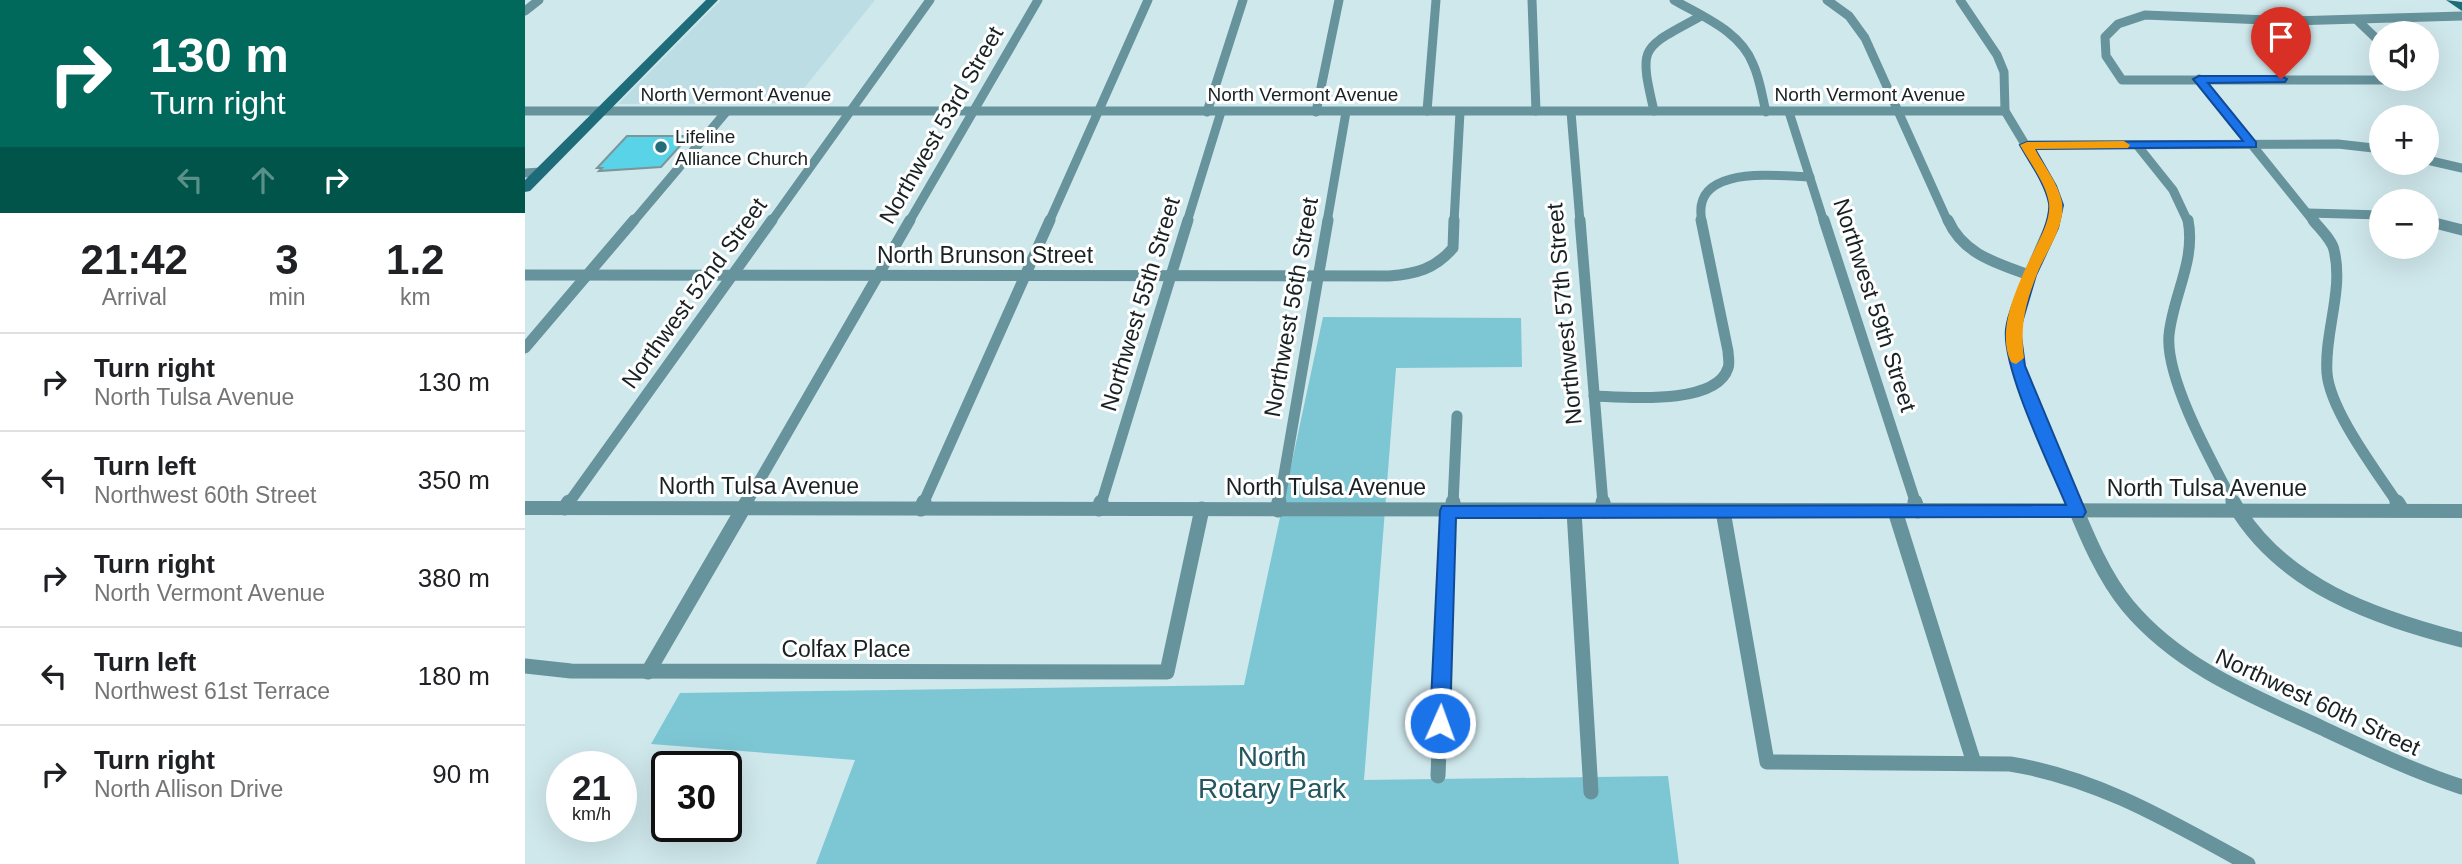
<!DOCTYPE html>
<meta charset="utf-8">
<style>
body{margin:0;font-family:Arial,sans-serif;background:#f6f6f6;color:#202124;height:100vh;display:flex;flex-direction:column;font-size:26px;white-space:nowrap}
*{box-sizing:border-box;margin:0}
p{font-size:23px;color:#757577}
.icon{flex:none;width:38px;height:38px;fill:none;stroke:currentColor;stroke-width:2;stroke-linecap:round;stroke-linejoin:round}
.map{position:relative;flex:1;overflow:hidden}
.drawer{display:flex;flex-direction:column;background:#fff;width:525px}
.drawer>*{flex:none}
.banner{background:#00695c;color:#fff;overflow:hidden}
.buttons{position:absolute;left:1844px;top:21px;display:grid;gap:14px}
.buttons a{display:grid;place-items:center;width:70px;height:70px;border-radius:50%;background:#fff;box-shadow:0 7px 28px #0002;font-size:35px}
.speed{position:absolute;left:21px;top:751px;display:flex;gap:14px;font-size:35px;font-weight:700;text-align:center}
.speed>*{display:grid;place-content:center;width:91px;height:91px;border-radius:50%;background:#fff;box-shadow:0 7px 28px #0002;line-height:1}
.speed small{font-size:18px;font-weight:400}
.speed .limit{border:4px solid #111;border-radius:10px;background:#fff;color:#111}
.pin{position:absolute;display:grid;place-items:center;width:60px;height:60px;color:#fff;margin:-72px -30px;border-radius:50% 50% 50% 0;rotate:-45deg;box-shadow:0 0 7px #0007}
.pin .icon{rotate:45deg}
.me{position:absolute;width:77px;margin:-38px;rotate:2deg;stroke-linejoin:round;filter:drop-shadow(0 0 5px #0008)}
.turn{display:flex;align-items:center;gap:24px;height:147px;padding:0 35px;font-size:32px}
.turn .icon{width:91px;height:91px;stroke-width:2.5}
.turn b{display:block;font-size:49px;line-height:60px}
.lanes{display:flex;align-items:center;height:66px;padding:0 35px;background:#0003;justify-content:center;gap:35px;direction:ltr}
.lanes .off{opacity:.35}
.eta{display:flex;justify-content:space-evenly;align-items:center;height:119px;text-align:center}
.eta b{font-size:42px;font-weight:600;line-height:49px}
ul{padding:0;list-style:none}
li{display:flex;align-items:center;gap:21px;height:98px;padding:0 35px;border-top:2px solid #e0e0e0}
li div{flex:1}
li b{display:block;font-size:26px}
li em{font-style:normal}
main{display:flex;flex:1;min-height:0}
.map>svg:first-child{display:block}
.built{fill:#bcdde4}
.green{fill:#7dc7d5}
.building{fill:#59d3e8;stroke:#7d9499;stroke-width:2}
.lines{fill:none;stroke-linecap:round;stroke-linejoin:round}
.minor-far2{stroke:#67939c;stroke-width:9}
.minor-far1{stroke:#67939c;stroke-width:11}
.minor{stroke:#67939c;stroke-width:15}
.tertiary{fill:#67939c;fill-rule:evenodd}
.secondary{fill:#1e6c79;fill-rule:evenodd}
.route{fill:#1a73e8;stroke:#114b97;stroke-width:2}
.slow{fill:#f59e0b}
.poi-dot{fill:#246c79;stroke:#fff;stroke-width:2.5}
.labels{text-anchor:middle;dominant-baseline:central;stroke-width:6;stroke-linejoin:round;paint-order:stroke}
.far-street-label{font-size:19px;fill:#182123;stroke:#fff}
.far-poi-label{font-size:19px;fill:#182123;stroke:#fff;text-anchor:start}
.street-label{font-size:23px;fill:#182123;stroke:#fff}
.near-park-label{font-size:28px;fill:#23565f;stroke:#fff}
</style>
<main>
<section class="drawer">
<div class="banner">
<div class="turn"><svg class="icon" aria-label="right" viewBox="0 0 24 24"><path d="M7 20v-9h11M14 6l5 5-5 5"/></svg><div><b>130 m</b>Turn right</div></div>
<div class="lanes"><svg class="icon off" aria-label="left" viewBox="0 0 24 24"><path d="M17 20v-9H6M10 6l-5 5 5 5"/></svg><svg class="icon off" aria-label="ahead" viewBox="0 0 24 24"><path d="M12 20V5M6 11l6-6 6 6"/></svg><svg class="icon" aria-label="right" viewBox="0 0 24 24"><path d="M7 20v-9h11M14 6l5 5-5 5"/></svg></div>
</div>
<div class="eta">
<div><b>21:42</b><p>Arrival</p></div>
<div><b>3</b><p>min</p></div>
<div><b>1.2</b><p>km</p></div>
</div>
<ul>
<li><svg class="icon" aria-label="right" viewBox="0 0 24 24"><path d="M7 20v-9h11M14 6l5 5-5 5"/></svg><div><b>Turn right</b><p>North Tulsa Avenue</p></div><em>130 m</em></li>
<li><svg class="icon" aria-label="left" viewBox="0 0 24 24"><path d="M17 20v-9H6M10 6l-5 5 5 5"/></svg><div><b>Turn left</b><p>Northwest 60th Street</p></div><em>350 m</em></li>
<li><svg class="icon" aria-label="right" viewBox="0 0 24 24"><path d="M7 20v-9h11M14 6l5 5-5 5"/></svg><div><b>Turn right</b><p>North Vermont Avenue</p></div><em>380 m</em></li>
<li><svg class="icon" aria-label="left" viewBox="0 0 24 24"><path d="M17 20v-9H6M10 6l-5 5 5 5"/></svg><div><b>Turn left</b><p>Northwest 61st Terrace</p></div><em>180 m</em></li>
<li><svg class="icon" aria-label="right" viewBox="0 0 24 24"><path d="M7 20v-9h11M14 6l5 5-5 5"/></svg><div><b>Turn right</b><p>North Allison Drive</p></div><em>90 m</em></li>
</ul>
</section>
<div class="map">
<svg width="1937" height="864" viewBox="0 0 1937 864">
<rect width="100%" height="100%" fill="#cfe8ec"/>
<path class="built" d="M196,0H350L267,103L93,104Z"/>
<path class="green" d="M798,317L996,318L997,367L871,368L839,780L1143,776L1154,864H291L330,760L126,744L155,693L719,685Z"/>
<path class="building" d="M102,136H164L136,167L74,171L77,168H72Z"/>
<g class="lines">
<g class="minor-far2">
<path d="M1007,0L1011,111"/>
<path d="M1149,0C1178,17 1215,31 1228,64C1235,79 1237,96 1241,112"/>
<path d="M1302,0L1324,16L1340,38L1423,222"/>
<path d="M1435,0L1472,55L1479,72L1480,111L1525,186L1531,205L1528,222"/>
<path d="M0,11L14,0"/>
<path d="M1832,20L1857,44"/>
<path d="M1674,79L1789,222"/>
<path d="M1894,80H1597L1581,56L1580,37L1593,24L1620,15L1766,21L1937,16"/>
<path d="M0,111H1480"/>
<path d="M902,111L911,0"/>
<path d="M1129,111C1113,43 1117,49 1176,16"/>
<path d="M682,112L718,0"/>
<path d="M791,112L814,0"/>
<path d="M1046,112L1055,222"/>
<path d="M1264,112L1299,222"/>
<path d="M1502,145L1813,144L1857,149"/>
<path d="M1612,145L1648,190L1663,222"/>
<path d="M1902,160L1937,168"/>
<path d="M0,173L16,172"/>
<path d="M1783,213L1857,215"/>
<path d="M108,222L201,112"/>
<path d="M246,222L405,0"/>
<path d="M384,222L513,0"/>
<path d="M524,222L623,0"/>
<path d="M662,222L696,112"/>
<path d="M802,222L821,112"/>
<path d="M929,222L935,112"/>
<path d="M1177,222C1165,164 1250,176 1285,177"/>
</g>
<g class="minor-far1">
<path d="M1055,220L1078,504"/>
<path d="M1299,220L1391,504"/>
<path d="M1423,220C1438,254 1471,263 1504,275"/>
<path d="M1528,220L1504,275L1488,329L1492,366L1549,504"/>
<path d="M1663,220C1671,261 1648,295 1644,335C1640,379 1688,464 1709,504"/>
<path d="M1788,220C1795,229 1807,240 1809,250C1819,290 1799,333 1802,373C1805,411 1852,472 1873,504"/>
<path d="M1902,221L1937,230"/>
<path d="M0,275L864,276C891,274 910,269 928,248L929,220"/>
<path d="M0,348L109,220"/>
<path d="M1069,396C1100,397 1191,406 1203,368C1205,363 1203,356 1203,351L1176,220"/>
<path d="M43,504L247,220"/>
<path d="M221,504L385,220"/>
<path d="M398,504L525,220"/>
<path d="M576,504L663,220"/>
<path d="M754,504L803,220"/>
<path d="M928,504L932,416"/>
</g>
<g class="minor">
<path d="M1078,502L1079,511"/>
<path d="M1390,502L1393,511"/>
<path d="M1548,502C1562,537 1579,577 1603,606C1653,666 1725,695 1795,727C1842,749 1888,771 1937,787"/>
<path d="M1708,502C1756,586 1849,617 1937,640"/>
<path d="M1872,502L1877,510"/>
<path d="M40,508L44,502"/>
<path d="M396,509L399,502"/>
<path d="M574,509L576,502"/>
<path d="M753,510L754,502"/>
<path d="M928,511V502"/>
<path d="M1049,511L1066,792"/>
<path d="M1198,511L1242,762L1485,764C1573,778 1646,822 1723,864"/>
<path d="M1370,511L1449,763"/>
<path d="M0,666L46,671L642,672L677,509"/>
<path d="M123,672L222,502"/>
<path d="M913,776L923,511"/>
</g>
<path class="tertiary" d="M0,501L1937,504V518L0,515Z"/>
<g class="secondary">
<path d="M181,0H193L5,191L0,192V180Z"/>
<path d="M1921,0L1937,2V11Z"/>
</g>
</g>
<path class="route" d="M1756,76L1762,79L1760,82L1683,83L1731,142V147L1510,149L1531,186L1538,205L1533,228L1511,275L1495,329L1500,366L1561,512L1558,517L931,518L925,723L922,730L915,732L908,730L905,723L915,511L917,506L1541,505C1524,464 1477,369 1481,329C1485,295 1528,228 1524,203C1520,183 1505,163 1495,145L1502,142L1718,141L1668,79L1674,76Z"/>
<path class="slow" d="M1599,141L1605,145L1603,148L1510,149C1519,166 1533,183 1537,202C1541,226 1520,253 1512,274C1500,304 1495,326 1499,358L1491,364L1486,362C1470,329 1495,280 1510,249C1516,236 1526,219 1524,203C1521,183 1505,163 1495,145L1502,142Z"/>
<circle class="poi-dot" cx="136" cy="147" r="7"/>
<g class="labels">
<g class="far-street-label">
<text x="211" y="94">North Vermont Avenue</text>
<text x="778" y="94">North Vermont Avenue</text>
<text x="1345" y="94">North Vermont Avenue</text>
</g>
<g class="far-poi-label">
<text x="150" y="136">Lifeline<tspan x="150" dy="22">Alliance Church</tspan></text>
</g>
<g class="street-label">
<text transform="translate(416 125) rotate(-60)">Northwest 53rd Street</text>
<text x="460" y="255">North Brunson Street</text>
<text transform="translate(169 293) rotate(-54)">Northwest 52nd Street</text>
<text transform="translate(615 304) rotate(-73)">Northwest 55th Street</text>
<text transform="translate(1350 305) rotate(72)">Northwest 59th Street</text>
<text transform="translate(766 307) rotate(-80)">Northwest 56th Street</text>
<text transform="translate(1039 314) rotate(-95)">Northwest 57th Street</text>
<text x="234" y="486">North Tulsa Avenue</text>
<text x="801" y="487">North Tulsa Avenue</text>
<text x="1682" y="488">North Tulsa Avenue</text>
<text x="321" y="649">Colfax Place</text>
<text transform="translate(1793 702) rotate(25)">Northwest 60th Street</text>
</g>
<g class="near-park-label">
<text x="747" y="756">North<tspan x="747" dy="32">Rotary Park</tspan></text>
</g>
</g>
</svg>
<div class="buttons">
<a><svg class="icon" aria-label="sound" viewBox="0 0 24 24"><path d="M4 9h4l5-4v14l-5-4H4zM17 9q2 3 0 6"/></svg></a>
<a>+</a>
<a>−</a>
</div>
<div class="speed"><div>21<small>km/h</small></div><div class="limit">30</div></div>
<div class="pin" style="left:1756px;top:79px;background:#d93025"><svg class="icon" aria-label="arrive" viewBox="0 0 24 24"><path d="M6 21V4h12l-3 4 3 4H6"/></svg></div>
<svg class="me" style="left:915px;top:723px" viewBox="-20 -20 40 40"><circle r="17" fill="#1a73e8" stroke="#fff" stroke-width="3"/><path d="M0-11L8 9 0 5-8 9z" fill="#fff"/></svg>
</div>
</main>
